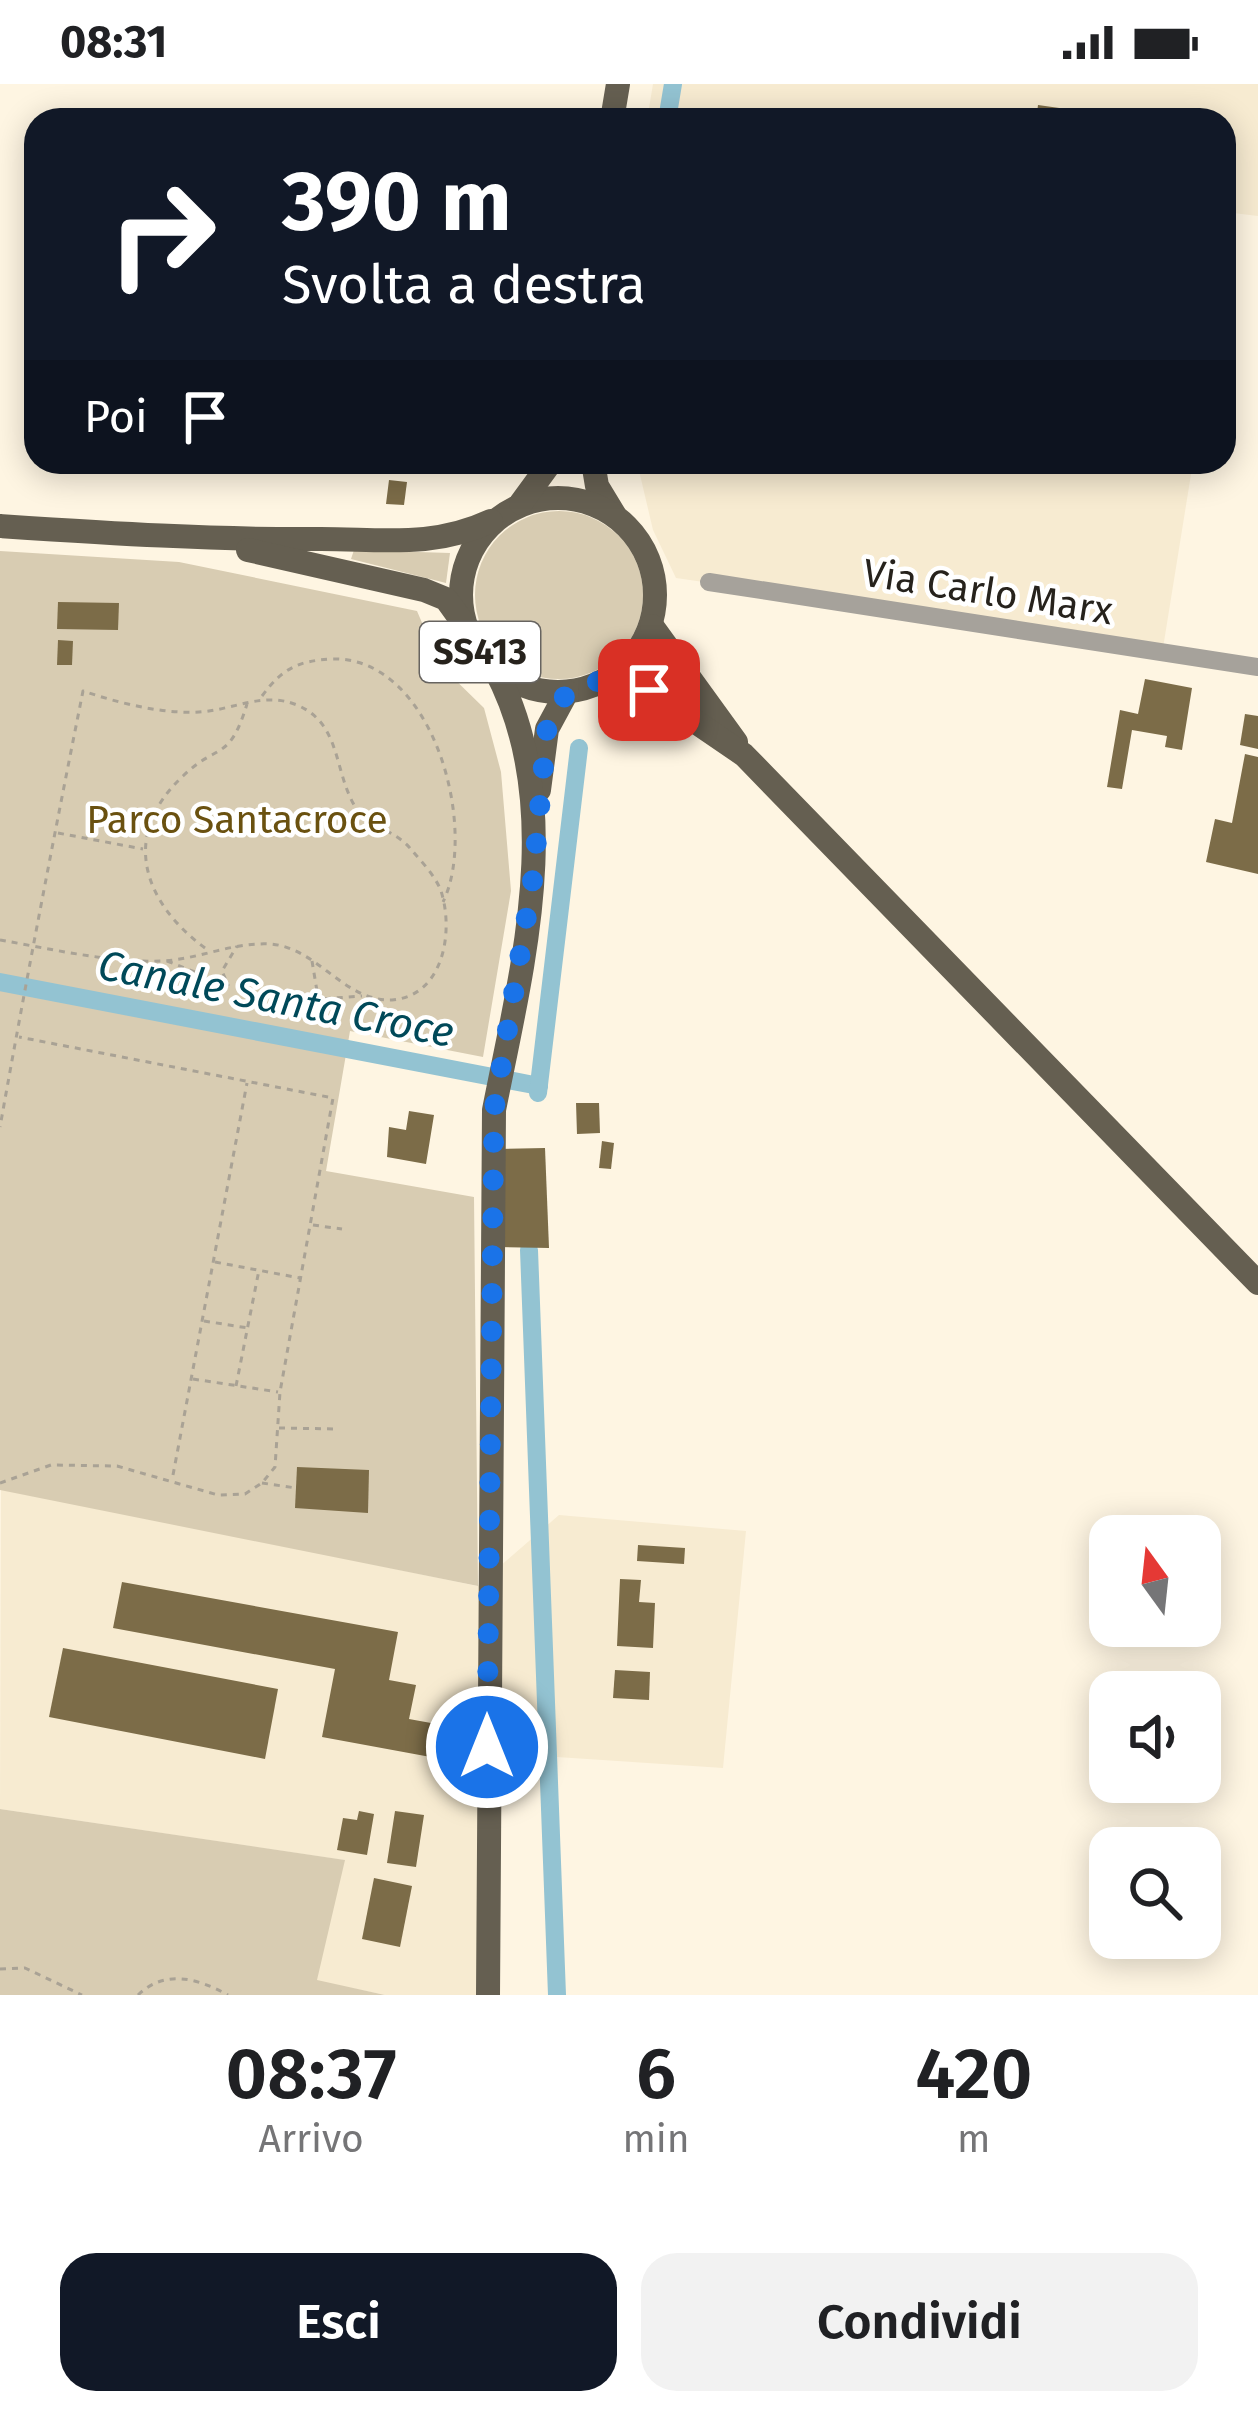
<!DOCTYPE html>
<html lang="it">
<style>
body{margin:0;font-family:"Fira Sans",sans-serif;background:#f2f2f2;color:#202124;height:100vh;display:flex;flex-direction:column;font-size:45px;white-space:nowrap}
*{box-sizing:border-box;margin:0}
p{font-size:39px;color:#757577}
.icon{flex:none;width:66px;height:66px;fill:none;stroke:currentColor;stroke-width:2;stroke-linecap:round;stroke-linejoin:round}
.map{position:relative;height:1911px;overflow:hidden}
.panel{display:flex;flex-direction:column;background:#fff;flex:1}
.panel>*{flex:none}
.hud{position:absolute;left:24px;top:24px;width:1212px;height:366px;border-radius:36px;box-shadow:0 6px 30px #0003;background:#111827;color:#fff;overflow:hidden}
.needle{width:78px;rotate:345deg}
.fabs{position:absolute;left:1089px;top:1431px;display:grid;gap:24px}
.fabs a{display:grid;place-items:center;width:132px;height:132px;border-radius:24px;background:#fff;box-shadow:0 6px 30px #0003;font-size:60px}
.pin{position:absolute;display:grid;place-items:center;width:102px;height:102px;color:#fff;margin:-51px;border-radius:24px;box-shadow:0 6px 18px #0006}
.me{position:absolute;width:132px;margin:-66px;rotate:0deg;stroke-linejoin:round;filter:drop-shadow(0 0 9px #0008)}
.turn{display:flex;align-items:center;gap:42px;height:252px;padding:0 60px;font-size:54px}
.turn .icon{width:156px;height:156px;stroke-width:2.5}
.turn b{display:block;font-size:84px;line-height:102px}
.then{display:flex;align-items:center;height:114px;padding:0 60px;background:#0003;gap:24px;font-size:45px}
.eta{display:flex;justify-content:space-evenly;align-items:center;height:204px;text-align:center}
.eta b{font-size:72px;font-weight:600;line-height:84px}
.action{display:flex;gap:24px;margin-top:auto;padding:24px 60px}
.action a{flex:1;height:138px;border-radius:36px;background:#111827;color:#fff;font-size:48px;font-weight:600;line-height:138px;text-align:center}
.action a+a{background:#f2f2f2;color:#202124}
.status{display:flex;justify-content:space-between;align-items:center;height:84px;padding:0 60px;background:#fff;direction:ltr}
.status svg{height:33px;fill:currentColor}
.map>svg:first-child{display:block}
.built{fill:#f7ebd1}
.green{fill:#d8ccb2}
.lines{fill:none;stroke-linecap:round;stroke-linejoin:round}
.canal{stroke:#93c3d2;stroke-width:18}
.building{fill:#7c6c48}
.path{stroke:#a9a295;stroke-width:3;stroke-dasharray:6 6;stroke-linecap:butt}
.minor{stroke:#a6a29b;stroke-width:18}
.major{stroke:#655f51;stroke-width:24}
.route{stroke:#1a73e8;stroke-width:21;stroke-dasharray:0 37.8}
.labels{text-anchor:middle;dominant-baseline:central;stroke-width:9;stroke-linejoin:round;paint-order:stroke}
.shield{fill:#fff;stroke:#676460;stroke-width:3}
.shield-label{font-size:36px;font-weight:bold;fill:#26221c}
.street-label{font-size:39px;fill:#26221c;stroke:#fff}
.park-label{font-size:39px;fill:#6a5110;stroke:#fff}
.water-label{font-size:42px;font-style:italic;fill:#004959;stroke:#fff}
</style>
<div class="status"><b>08:31</b><svg viewBox="0 0 49 12"><path d="M0 12V9h3v3zM5 12V6h3v6zM10 12V3h3v9zM15 12V0h3v12zM26 1h20v11H26zM47 4h2v5h-2z"/></svg></div>
<div class="map">
<svg width="1258" height="1911" viewBox="0 0 1258 1911">
<rect width="100%" height="100%" fill="#fef5e2"/>
<g class="built">
<path d="M653,0H1258V132L1233,129L1224,185V36H647Z"/>
<path d="M637,378H1193L1163,564L676,494L653,446Z"/>
<path d="M1,1403L477,1502L559,1431L746,1447L723,1684L481,1668V1911H386L316,1897L344,1776L0,1725Z"/>
</g>
<g class="green">
<circle cx="559" cy="511" r="84"/>
<path d="M354,466L450,469L446,499L351,475Z"/>
<path d="M0,467L179,478L417,527L440,581L484,624L501,688L511,807L483,973L350,947L326,1087L474,1113L478,1502L0,1406Z"/>
<path d="M0,1725L345,1776L317,1896L385,1911H0Z"/>
</g>
<g class="lines">
<g class="canal">
<path d="M667,36L673,0"/>
<path d="M0,898L539,1002"/>
<path d="M538,1009L579,664"/>
<path d="M529,1166L557,1911"/>
</g>
</g>
<g class="building">
<path d="M1038,21L1123,33V36H1036Z"/>
<path d="M389,396L407,398L404,421L386,420Z"/>
<path d="M58,518L119,519L118,546L57,545Z"/>
<path d="M58,556L73,557L72,581H57Z"/>
<path d="M1145,595L1192,604L1182,666L1165,663L1167,652L1132,646L1122,705L1107,703L1120,626L1138,630Z"/>
<path d="M1245,630L1258,632V665L1240,661Z"/>
<path d="M1245,670L1258,673V790L1206,778L1215,735L1232,739Z"/>
<path d="M576,1019H599L600,1049L577,1050Z"/>
<path d="M409,1027L434,1031L426,1080L387,1073L389,1043L406,1046Z"/>
<path d="M602,1057L614,1059L611,1085L599,1084Z"/>
<path d="M545,1064L549,1164L498,1163L499,1065Z"/>
<path d="M297,1383L369,1386L368,1429L295,1424Z"/>
<path d="M638,1461L685,1464L684,1480L637,1477Z"/>
<path d="M620,1495L641,1496L639,1518L655,1519L653,1564L617,1562Z"/>
<path d="M122,1498L398,1548L389,1596L416,1601L409,1635L442,1641L436,1674L322,1653L335,1585L113,1544Z"/>
<path d="M63,1564L278,1605L265,1675L49,1633Z"/>
<path d="M615,1586L650,1588L649,1616L613,1614Z"/>
<path d="M359,1727L374,1730L367,1771L337,1766L343,1734L357,1736Z"/>
<path d="M395,1727L424,1731L416,1783L387,1779Z"/>
<path d="M374,1794L412,1802L400,1863L362,1855Z"/>
</g>
<g class="lines">
<g class="path">
<path d="M262,612C282,585 297,577 331,575C433,571 479,744 443,818"/>
<path d="M58,749L143,765"/>
<path d="M0,856C52,865 110,879 163,877C199,875 233,858 270,860C317,863 344,918 392,916C444,912 454,847 441,807C435,791 420,776 409,763C393,745 366,743 353,719C334,684 340,639 297,621C263,607 234,626 199,628C161,630 119,619 83,607C54,752 26,897 0,1043"/>
<path d="M205,864C144,819 119,752 183,692C218,658 229,679 247,620"/>
<path d="M167,877L228,901L222,887L237,862"/>
<path d="M312,877L317,907L308,916L362,912"/>
<path d="M313,1141L342,1145"/>
<path d="M215,1178L300,1194"/>
<path d="M204,1237L248,1244"/>
<path d="M193,1295L278,1308"/>
<path d="M236,1302L259,1186"/>
<path d="M279,1344L338,1345"/>
<path d="M173,1391L247,999"/>
<path d="M0,1399L51,1381L117,1382L218,1411L245,1410L262,1399L275,1383L280,1308L333,1014L19,953"/>
<path d="M262,1399L296,1404"/>
<path d="M0,1885L25,1884L82,1911"/>
<path d="M138,1911C165,1885 197,1894 228,1911"/>
</g>
<path class="minor" d="M709,498L1258,583"/>
<g class="major">
<path d="M612,36L618,0"/>
<path d="M593,378L597,402L614,430"/>
<circle cx="558" cy="511" r="97"/>
<path d="M521,419L551,378"/>
<path d="M0,442C107,449 213,456 321,455C383,455 433,464 491,437"/>
<path d="M248,466L424,506L446,515L464,540"/>
<path d="M652,542L736,658"/>
<path d="M611,594L649,606L744,671L1258,1199"/>
<path d="M539,706L547,645L567,608"/>
<path d="M488,1911L494,1026C522,884 567,720 495,585"/>
</g>
</g>
<g class="lines">
<path class="route" d="M487,1663L494,1026L533,794L547,645L567,608L611,593L649,606"/>
</g>
<g class="labels">
<rect class="shield" x="420" y="538" width="120" height="60" rx="9"/>
<g class="shield-label">
<text x="480" y="568">SS413</text>
</g>
<g class="street-label">
<text transform="translate(988 508) rotate(9)">Via Carlo Marx</text>
</g>
<g class="park-label">
<text x="237" y="736">Parco Santacroce</text>
</g>
<g class="water-label">
<text transform="translate(276 915) rotate(11)">Canale Santa Croce</text>
</g>
</g>
</svg>
<div class="fabs">
<a><svg class="needle" viewBox="-14 -14 28 28"><path d="M0-13l5 13h-10z" fill="#e53935"/><path d="M0 13l5-13h-10z" fill="#757577"/></svg></a>
<a><svg class="icon" aria-label="sound" viewBox="0 0 24 24"><path d="M4 9h4l5-4v14l-5-4H4zM17 9q2 3 0 6"/></svg></a>
<a><svg class="icon" aria-label="search" viewBox="0 0 24 24"><circle cx="10" cy="10" r="6"/><path d="M15 15l6 6"/></svg></a>
</div>
<div class="pin" style="left:649px;top:606px;background:#d93025"><svg class="icon" aria-label="arrive" viewBox="0 0 24 24"><path d="M6 21V4h12l-3 4 3 4H6"/></svg></div>
<svg class="me" style="left:487px;top:1663px" viewBox="-20 -20 40 40"><circle r="17" fill="#1a73e8" stroke="#fff" stroke-width="3"/><path d="M0-11L8 9 0 5-8 9z" fill="#fff"/></svg>
<div class="hud">
<div class="turn"><svg class="icon" aria-label="right" viewBox="0 0 24 24"><path d="M7 20v-9h11M14 6l5 5-5 5"/></svg><div><b>390 m</b>Svolta a destra</div></div>
<div class="then">Poi<svg class="icon" aria-label="arrive" viewBox="0 0 24 24"><path d="M6 21V4h12l-3 4 3 4H6"/></svg></div>
</div>
</div>
<section class="panel">
<div class="eta">
<div><b>08:37</b><p>Arrivo</p></div>
<div><b>6</b><p>min</p></div>
<div><b>420</b><p>m</p></div>
</div>
<div class="action"><a>Esci</a><a>Condividi</a></div>
</section>
